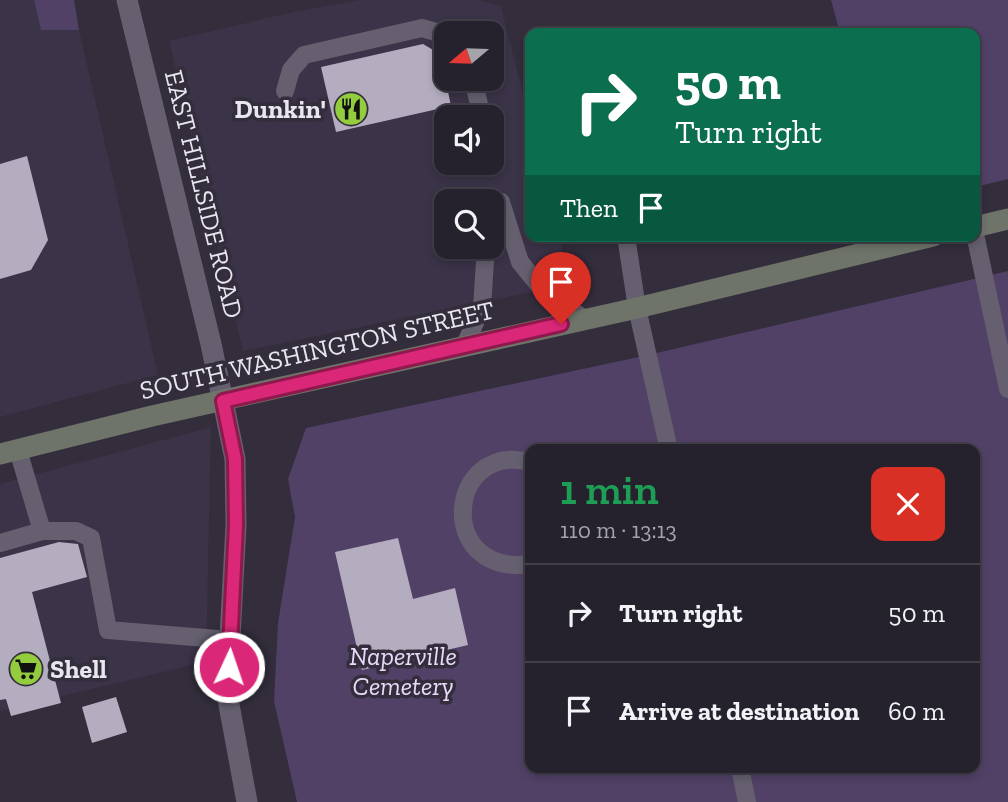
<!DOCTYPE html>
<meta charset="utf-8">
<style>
body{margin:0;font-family:"Zilla Slab",serif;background:#2e2a35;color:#f1f3f6;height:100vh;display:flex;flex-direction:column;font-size:26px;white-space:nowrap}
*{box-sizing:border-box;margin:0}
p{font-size:23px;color:#a4a4aa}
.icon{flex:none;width:38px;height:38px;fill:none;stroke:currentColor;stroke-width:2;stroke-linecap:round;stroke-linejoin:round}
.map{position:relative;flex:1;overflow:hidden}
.details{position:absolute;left:525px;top:444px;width:455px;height:329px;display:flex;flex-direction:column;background:#26222d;border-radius:14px;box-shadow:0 4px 10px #0003,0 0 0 2px #423f49}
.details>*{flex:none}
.guide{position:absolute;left:525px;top:28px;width:455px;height:214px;border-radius:14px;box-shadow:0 4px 10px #0003,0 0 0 2px #423f49;background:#0b6e4f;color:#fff;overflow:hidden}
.needle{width:46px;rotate:251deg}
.controls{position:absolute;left:434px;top:21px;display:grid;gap:14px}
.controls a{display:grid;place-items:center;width:70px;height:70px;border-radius:14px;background:#26222d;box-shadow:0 4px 10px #0003,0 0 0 2px #423f49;font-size:35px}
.pin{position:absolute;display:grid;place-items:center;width:60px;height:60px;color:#fff;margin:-72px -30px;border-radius:50% 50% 50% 0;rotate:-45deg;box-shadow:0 0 7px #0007}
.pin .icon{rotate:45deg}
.me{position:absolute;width:77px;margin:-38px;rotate:3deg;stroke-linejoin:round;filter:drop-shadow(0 0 5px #0008)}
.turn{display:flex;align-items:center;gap:24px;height:147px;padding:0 35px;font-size:32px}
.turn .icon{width:91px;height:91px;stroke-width:2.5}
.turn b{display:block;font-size:49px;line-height:60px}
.then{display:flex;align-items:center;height:66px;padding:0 35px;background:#0003;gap:14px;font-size:26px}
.round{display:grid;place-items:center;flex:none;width:74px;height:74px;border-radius:14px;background:#2e2a35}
.overview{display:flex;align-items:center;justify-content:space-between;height:119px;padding:0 35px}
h1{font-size:42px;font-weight:600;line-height:52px;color:#1e9e55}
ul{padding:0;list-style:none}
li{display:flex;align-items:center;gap:21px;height:98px;padding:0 35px;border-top:2px solid #423f49}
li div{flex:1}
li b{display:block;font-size:26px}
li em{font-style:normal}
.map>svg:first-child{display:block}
.built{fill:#3b3348;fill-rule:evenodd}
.green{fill:#514167;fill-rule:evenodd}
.building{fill:#b4adc0}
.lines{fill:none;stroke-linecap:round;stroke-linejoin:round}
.lane{stroke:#655f6f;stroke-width:18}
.street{stroke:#655f6f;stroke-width:21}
.secondary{stroke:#6e7469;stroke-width:21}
.route-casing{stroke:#8e194d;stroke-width:18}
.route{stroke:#db2777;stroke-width:12}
.labels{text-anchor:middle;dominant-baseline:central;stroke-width:7;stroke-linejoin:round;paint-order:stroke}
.poi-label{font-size:26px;font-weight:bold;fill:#eae6f0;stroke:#332d3c;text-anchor:end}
.street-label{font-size:26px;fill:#eae6f0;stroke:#332d3c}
.park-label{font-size:26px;font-style:italic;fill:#e7dbf9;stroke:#332d3c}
</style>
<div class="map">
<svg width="1008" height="802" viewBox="0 0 1008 802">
<rect width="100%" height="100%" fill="#332d3c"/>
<g class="built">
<path d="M0,0H34L41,30H79L158,375L0,417Z"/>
<path d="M361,0H480L501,6L530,122V236H559L571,284L243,351L169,41L293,12ZM446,33H492V79H446ZM446,117H492V163H446ZM446,201H492V247H446Z"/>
<path d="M211,427L206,668L201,663L0,711V484Z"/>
</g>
<g class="green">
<path d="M34,0H74L79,30H41Z"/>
<path d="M831,0H1008V179L975,187V33H840Z"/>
<path d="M1008,271V802H297L274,701L278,623L295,517L288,479L306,428L648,355ZM530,450H975V768H530Z"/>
</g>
<g class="building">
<path d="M423,44L440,54L451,106L336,132L321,67Z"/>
<path d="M27,156L48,240L31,270L0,279V164Z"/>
<path d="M398,538L413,599L455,588L468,645L362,670L335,552Z"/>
<path d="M59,542L78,544L87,577L32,592L61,703L11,716L6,699L0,700V558Z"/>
<path d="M116,697L127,732L92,743L82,707Z"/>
</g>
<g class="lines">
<g class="lane">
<path d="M473,79L482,117"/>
<path d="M285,91L291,70L304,55L422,28L446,35"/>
<path d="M492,157L494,166"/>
<path d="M501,202L520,262L546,294L585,319"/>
<path d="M492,229L501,202"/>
<path d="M975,234L1008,389"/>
<path d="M626,236L637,308L669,450"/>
<path d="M465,345L482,307L486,247"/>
<path d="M530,462C446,441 435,577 530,564"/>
<path d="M42,531H76L91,538L108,630L230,640"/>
<path d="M0,543L42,531L18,450"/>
<path d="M740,768L747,802"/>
</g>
<path class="street" d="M127,0L211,344L235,459L236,525L227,694L247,802"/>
<g class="secondary">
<path d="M975,227L1008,219"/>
<path d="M0,454L152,416L637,308L933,236"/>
</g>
</g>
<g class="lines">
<g class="route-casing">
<path id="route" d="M229,667L236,525L235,459L223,401L561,324"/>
</g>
<use href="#route" class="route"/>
</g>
<defs>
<g id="restaurant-disc" transform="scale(1.75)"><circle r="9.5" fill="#93cd3d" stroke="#332d3c"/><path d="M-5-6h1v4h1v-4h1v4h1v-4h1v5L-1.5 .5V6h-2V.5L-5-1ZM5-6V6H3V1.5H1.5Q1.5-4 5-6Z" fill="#111"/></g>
<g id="supermarket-disc" transform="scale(1.75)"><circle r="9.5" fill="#93cd3d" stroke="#332d3c"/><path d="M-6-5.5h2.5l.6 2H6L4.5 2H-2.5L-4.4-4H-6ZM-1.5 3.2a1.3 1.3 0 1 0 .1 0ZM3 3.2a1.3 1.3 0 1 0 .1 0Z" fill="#111"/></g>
</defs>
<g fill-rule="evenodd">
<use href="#restaurant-disc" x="351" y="109"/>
<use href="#supermarket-disc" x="26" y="669"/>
</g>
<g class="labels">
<g class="poi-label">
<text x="326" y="109">Dunkin'</text>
<text x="50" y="669" text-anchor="start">Shell</text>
</g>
<g class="street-label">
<text transform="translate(204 194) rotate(76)">EAST HILLSIDE ROAD</text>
<text transform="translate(317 350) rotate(-13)">SOUTH WASHINGTON STREET</text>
</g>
<g class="park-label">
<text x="403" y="656">Naperville<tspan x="403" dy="30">Cemetery</tspan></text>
</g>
</g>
</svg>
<div class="controls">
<a><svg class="needle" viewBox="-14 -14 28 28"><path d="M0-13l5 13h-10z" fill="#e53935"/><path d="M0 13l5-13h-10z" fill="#a4a4aa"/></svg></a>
<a><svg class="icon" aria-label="sound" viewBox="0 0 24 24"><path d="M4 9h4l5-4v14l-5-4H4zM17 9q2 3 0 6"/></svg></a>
<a><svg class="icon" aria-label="search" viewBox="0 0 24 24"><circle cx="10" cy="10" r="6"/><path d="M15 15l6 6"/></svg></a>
</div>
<div class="pin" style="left:561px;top:324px;background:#d93025"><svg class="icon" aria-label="arrive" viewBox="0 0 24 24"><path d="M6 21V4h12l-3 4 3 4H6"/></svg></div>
<svg class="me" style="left:229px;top:667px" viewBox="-20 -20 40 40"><circle r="17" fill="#db2777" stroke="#fff" stroke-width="3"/><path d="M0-11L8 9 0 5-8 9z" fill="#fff"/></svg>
<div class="guide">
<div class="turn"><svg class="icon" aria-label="right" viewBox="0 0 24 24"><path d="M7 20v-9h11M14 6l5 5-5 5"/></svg><div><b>50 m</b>Turn right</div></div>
<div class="then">Then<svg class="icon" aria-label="arrive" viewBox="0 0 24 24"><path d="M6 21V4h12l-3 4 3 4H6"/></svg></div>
</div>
<section class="details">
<div class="overview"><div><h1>1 min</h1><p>110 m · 13:13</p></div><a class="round" style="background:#d93025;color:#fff"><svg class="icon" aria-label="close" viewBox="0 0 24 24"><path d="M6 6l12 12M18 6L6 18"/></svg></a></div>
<ul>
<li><svg class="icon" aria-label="right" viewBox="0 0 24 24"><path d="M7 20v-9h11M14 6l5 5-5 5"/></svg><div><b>Turn right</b></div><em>50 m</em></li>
<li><svg class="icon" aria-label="arrive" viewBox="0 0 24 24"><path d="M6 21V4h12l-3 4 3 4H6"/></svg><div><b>Arrive at destination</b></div><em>60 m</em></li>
</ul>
</section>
</div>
